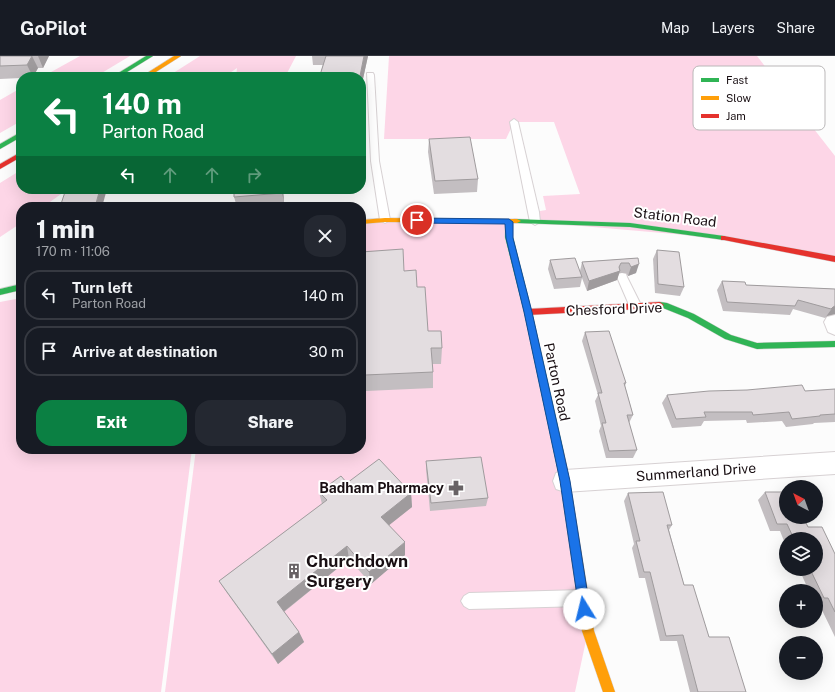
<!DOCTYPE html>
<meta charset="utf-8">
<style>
body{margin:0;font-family:"Public Sans",sans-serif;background:#242831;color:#f1f3f6;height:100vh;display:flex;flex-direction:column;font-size:15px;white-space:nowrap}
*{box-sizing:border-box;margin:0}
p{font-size:13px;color:#9ea1a6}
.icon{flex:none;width:22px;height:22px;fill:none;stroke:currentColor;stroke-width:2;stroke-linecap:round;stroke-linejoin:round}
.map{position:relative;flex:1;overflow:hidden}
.details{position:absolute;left:16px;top:146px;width:350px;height:252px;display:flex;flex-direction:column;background:#171b24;border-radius:16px;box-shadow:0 4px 16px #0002}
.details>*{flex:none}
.banner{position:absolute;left:16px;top:16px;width:350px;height:122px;border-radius:16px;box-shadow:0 4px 16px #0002;background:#0b8043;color:#fff;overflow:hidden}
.needle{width:26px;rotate:319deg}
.buttons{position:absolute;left:779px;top:424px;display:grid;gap:8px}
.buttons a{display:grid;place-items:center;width:44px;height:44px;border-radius:50%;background:#171b24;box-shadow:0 4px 16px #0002;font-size:20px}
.pin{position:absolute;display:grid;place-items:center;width:34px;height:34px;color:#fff;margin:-17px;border:2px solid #fff;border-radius:50%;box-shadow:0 1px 4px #0007}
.me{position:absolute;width:44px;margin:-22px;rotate:351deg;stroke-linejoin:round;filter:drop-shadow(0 0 3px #0008)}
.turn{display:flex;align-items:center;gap:14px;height:84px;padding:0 20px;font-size:18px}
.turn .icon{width:52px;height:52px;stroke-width:2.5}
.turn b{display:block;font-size:28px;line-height:34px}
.lanes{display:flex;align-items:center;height:38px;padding:0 20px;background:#0003;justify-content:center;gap:20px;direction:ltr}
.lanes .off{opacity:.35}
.round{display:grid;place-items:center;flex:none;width:42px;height:42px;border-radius:16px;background:#242831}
.summary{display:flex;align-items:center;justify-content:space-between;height:68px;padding:0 20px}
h1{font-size:24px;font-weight:800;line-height:30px}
.cta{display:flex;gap:8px;margin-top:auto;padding:8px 20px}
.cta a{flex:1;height:46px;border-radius:16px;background:#0b8043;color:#fff;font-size:16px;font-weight:800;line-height:46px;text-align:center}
.cta a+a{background:#242831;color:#f1f3f6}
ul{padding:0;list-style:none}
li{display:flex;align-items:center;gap:12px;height:50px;margin:0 8px 6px;padding:0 12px;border:2px solid #363941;border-radius:16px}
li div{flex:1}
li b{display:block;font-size:15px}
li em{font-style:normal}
header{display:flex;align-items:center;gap:24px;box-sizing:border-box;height:56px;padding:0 20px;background:#171b24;border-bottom:1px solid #363941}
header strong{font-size:19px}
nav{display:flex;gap:22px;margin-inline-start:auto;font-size:14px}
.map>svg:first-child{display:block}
.green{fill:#fdd6e7}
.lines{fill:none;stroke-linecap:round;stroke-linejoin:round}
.lane-casing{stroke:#d7d1d3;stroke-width:2}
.street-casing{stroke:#d7d1d3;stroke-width:2}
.fast-casing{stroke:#d7d1d3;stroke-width:1}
.slow-casing{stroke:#d7d1d3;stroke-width:1}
.jam-casing{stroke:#d7d1d3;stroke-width:1}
.lane{fill:#fff;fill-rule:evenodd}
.street{fill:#fff;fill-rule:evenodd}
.fast{fill:#30b455;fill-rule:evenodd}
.slow{fill:#ff9f0a;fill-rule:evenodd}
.jam{fill:#e5322d;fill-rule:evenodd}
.wall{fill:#c3bec1}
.shaded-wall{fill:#9f9b9d}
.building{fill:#e3dde0;stroke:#9f9b9d}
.route{fill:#1a73e8;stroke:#114b97}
.labels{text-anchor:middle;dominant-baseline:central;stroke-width:4;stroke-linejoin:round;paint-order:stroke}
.street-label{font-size:14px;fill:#190f13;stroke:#fff}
.poi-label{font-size:14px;font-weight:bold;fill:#190f13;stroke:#fff;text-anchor:end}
.near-poi-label{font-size:17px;font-weight:bold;fill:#190f13;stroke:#fff;text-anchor:start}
.key{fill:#fff;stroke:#bab7b8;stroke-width:1}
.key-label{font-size:11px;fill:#190f13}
</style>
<header>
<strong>GoPilot</strong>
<nav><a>Map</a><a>Layers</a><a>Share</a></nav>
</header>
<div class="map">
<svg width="835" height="636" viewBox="0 0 835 636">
<rect width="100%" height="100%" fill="#fcfcfc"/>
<g class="green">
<path d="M80,0H130L95,21H42Z"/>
<path d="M200,0H296L285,21H236L237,12L224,21H167Z"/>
<path d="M389,0H757L835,100V203L732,183L535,166L534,156L546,154L543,140L580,138L554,66H514L506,83H384Z"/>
<path d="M21,32V65L0,77V44Z"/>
<path d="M21,114V133H68L43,151H21V167L0,181V127Z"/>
<path d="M361,166H509L588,575L575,636H165L196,393H361Z"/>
<path d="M21,242V393H192L161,636H0V246Z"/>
</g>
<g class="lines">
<g class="lane-casing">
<g id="lane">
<path d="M367,17H373L374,19L379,105L390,164L385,167L380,164L371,105Z"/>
<path d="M514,63L518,66L539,156L540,166L535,169L530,166L510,66Z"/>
<path d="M622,217L626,218L627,221L642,251L640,254H632L630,251L617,221L618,218Z"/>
<path d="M583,534L588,537L591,542L588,547L583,550L469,553L464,550L461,545L464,540L469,537Z"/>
</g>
</g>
<g class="street-casing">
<g id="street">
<path d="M835,259V279L828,276L824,266L827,261Z"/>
<path d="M835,396V418L565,436L556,433L553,425L556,417L565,414Z"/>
</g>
</g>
<g class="fast-casing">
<g id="fast">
<path d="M146,0H153L119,21H112Z"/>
<path d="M21,76V81L0,93V88Z"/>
<path d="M514,163L630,167L724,180L728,182L724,184L630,171L517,167H514Z"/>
<path d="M506,164H512L513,166V181L532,256L564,397L562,400L559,401L556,400L554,397L524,256L505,181Z"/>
<path d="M21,228V234L0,239V233Z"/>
<path d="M660,246L667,247L694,258L731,279L757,287L835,285V291L757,293L725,283L688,262L663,252L657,251L656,249L657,247Z"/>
</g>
</g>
<g class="slow-casing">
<g id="slow">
<path d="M174,0H181L148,21H141Z"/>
<path d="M385,162L517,163L521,165L517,167L385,166L361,168V164Z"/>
<path d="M559,393L562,394L564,397L570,425L594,575L615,636H603L582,575L560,425L554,397L556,394Z"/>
</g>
</g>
<g class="jam-casing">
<g id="jam">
<path d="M21,96V101L0,113V108Z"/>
<path d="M721,180H724L835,200V206L724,184H721Z"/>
<path d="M660,246L664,249L660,252L528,259L524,256L528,253Z"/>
</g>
</g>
<use href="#lane" class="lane"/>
<use href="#street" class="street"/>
<use href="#fast" class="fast"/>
<use href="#slow" class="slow"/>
<use href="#jam" class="jam"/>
</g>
<g class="wall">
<path d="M0,0H49L43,12H38L33,21H21V22L0,23Z"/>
<path d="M312,0H368L361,32V21H321L320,19L323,9H313Z"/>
<path d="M429,83L478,123L477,136L434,138L428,96Z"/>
<path d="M144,133H184L145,137Z"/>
<path d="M283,133L284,146L237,151L234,141Z"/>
<path d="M657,194L684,231L680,240L655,237L653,203Z"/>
<path d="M361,196L404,215L417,231L428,275L442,292L441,308H432L433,316V332L366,335L365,319V307H361Z"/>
<path d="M638,202L636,217L628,220L626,217H619L617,224L587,235L582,222L580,231L554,233L548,213L550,204L580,215L582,206Z"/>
<path d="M722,225L746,229L835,233V258L827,260L825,262L793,253L790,259L723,255L717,234Z"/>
<path d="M585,276L626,327L625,330L633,359L629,367L637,394L633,402H606L599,375L601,370L595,345L598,339L582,285Z"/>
<path d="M835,333V366L814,367L813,368L786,371L782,365L747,367L746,364L704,365L701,370L672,372L662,347L667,339L805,335Z"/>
<path d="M426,405L488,442L486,450L430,455L426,413Z"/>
<path d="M347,427L411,437L412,451L389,469L405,499L371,528L349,503L284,556L299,576L304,586L278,608L227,537L219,525L322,448L319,436Z"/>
<path d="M765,436L808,471L835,498V581L819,548H816V535H809L799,513H816V483H786V490L780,475H770L758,444Z"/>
<path d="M628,437L672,469L669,474L684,529L709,581L746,636H690L677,585H660L645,522H639L632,492L634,488L624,445Z"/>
</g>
<g class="shaded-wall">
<path d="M32,0L38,12L33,21L27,9Z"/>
<path d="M38,0H49L43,12Z"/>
<path d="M364,0H368L361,32V21H360V20Z"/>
<path d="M100,133H107L102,151H95Z"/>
<path d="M282,133H283L284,146L282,137Z"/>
<path d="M621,207L618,215H620L617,224L587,235L589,225L619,211Z"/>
<path d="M639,208L636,217L628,220L631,211Z"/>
<path d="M835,250V258L827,260L825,262L833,251Z"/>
<path d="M411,437L412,451L383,474L381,461Z"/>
<path d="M405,486V499L371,528L369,516Z"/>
<path d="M347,490L349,503L282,557L277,546Z"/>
<path d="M299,576L304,586L278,608L272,598Z"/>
</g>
<g class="building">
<path d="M0,0H32L27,9L0,10Z"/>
<path d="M326,0H364L360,20L320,19Z"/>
<path d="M470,81L478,123L435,125L429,83Z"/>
<path d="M66,133H100L95,151H60Z"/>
<path d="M234,133H282V137L234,141Z"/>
<path d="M403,193L404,215L416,214L417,231H425L428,275H441L442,292H431L433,316L365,319V291H361V196Z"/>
<path d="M657,194L679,196L684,231L658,228Z"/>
<path d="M575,202L582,221L556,223L550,204Z"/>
<path d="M638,202L639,208L631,211L629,207H621L619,211L620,215L589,225L582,206Z"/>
<path d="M722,225L745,226L746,229L835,233V250L833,251L831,253L798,244L795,250L727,246Z"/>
<path d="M609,275L626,327H624L633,359H627L637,394L609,395L602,367H606L598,337H602L585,276Z"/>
<path d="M802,329L805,335L835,333V358L820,359V360L792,363L789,356L753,359L752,356H704L706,361L676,363L667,339L709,335L747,334Z"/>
<path d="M481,401L488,442L431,447L426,405Z"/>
<path d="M379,403L411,437L381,461L405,486L369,516L347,490L277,546L299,576L272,598L219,525L327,444L319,436L341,420L347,427Z"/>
<path d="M663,436L672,469H667L684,529H693L709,581H729L746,636H698L683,579L666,580L650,516H644L636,485H640L628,437Z"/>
<path d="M765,436H786V461H803L808,471H822L835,498V556L828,542H824L810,513H816V483H794L787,468H777Z"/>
</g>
<path class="route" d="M414,162L509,163L513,166V182L532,256L570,425L590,553L589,557L584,559L580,557L579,553L560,425L524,256L506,182L505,168L417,167L414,166Z"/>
<defs>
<g id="pharmacy-bare" transform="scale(1.2)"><path d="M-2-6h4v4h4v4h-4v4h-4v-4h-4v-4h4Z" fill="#686265" stroke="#fff" stroke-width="2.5" paint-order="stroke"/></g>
<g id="building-bare" transform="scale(1.2)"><path d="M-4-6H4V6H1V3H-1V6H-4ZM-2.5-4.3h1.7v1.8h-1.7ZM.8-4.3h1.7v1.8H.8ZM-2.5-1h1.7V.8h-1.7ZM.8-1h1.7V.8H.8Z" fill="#686265" stroke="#fff" stroke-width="2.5" paint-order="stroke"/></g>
</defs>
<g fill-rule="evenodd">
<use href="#pharmacy-bare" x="456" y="432"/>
<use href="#building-bare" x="294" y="515"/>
</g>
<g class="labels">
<g class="street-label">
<text transform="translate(675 161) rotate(7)">Station Road</text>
<text transform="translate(614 253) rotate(-2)">Chesford Drive</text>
<text transform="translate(557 326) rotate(78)">Parton Road</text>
<text transform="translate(696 416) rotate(-4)">Summerland Drive</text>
</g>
<g class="poi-label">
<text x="444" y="432">Badham Pharmacy</text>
</g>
<g class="near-poi-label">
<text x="306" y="505">Churchdown<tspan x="306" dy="20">Surgery</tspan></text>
</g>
</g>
<rect x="693" y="10" width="132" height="64" rx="6" class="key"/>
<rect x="701" y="22" width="18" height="4" fill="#30b455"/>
<rect x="701" y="40" width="18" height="4" fill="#ff9f0a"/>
<rect x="701" y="58" width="18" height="4" fill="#e5322d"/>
<g class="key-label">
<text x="726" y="28">Fast</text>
<text x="726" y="46">Slow</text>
<text x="726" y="64">Jam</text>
</g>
</svg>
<div class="buttons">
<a><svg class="needle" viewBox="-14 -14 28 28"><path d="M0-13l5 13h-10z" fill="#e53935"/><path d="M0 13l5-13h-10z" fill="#9ea1a6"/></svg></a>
<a><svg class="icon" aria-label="layers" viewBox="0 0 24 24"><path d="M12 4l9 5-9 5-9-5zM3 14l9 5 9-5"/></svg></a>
<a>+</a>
<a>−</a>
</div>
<div class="pin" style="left:417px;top:164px;background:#d93025"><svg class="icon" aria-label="arrive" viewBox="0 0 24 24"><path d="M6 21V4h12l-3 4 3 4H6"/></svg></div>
<svg class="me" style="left:584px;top:553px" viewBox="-20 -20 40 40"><circle r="19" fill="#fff"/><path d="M0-13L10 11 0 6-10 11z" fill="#1a73e8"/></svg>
<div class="banner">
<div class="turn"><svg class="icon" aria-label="left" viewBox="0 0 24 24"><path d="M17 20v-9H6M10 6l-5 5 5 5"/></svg><div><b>140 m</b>Parton Road</div></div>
<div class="lanes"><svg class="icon" aria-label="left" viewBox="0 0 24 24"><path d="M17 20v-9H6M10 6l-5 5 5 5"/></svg><svg class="icon off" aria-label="ahead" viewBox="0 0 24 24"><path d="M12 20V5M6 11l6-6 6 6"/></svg><svg class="icon off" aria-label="ahead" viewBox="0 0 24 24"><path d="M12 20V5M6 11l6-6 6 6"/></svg><svg class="icon off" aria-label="right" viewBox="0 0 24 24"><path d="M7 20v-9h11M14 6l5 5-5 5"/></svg></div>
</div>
<section class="details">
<div class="summary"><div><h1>1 min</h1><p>170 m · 11:06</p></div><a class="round"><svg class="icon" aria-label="close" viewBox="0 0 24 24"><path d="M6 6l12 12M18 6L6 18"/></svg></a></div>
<ul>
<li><svg class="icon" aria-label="left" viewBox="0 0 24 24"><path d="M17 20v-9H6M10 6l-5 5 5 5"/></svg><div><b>Turn left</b><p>Parton Road</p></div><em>140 m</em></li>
<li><svg class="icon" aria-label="arrive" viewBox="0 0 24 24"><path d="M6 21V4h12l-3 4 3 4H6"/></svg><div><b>Arrive at destination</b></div><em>30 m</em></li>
</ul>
<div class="cta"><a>Exit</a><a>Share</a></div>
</section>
</div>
